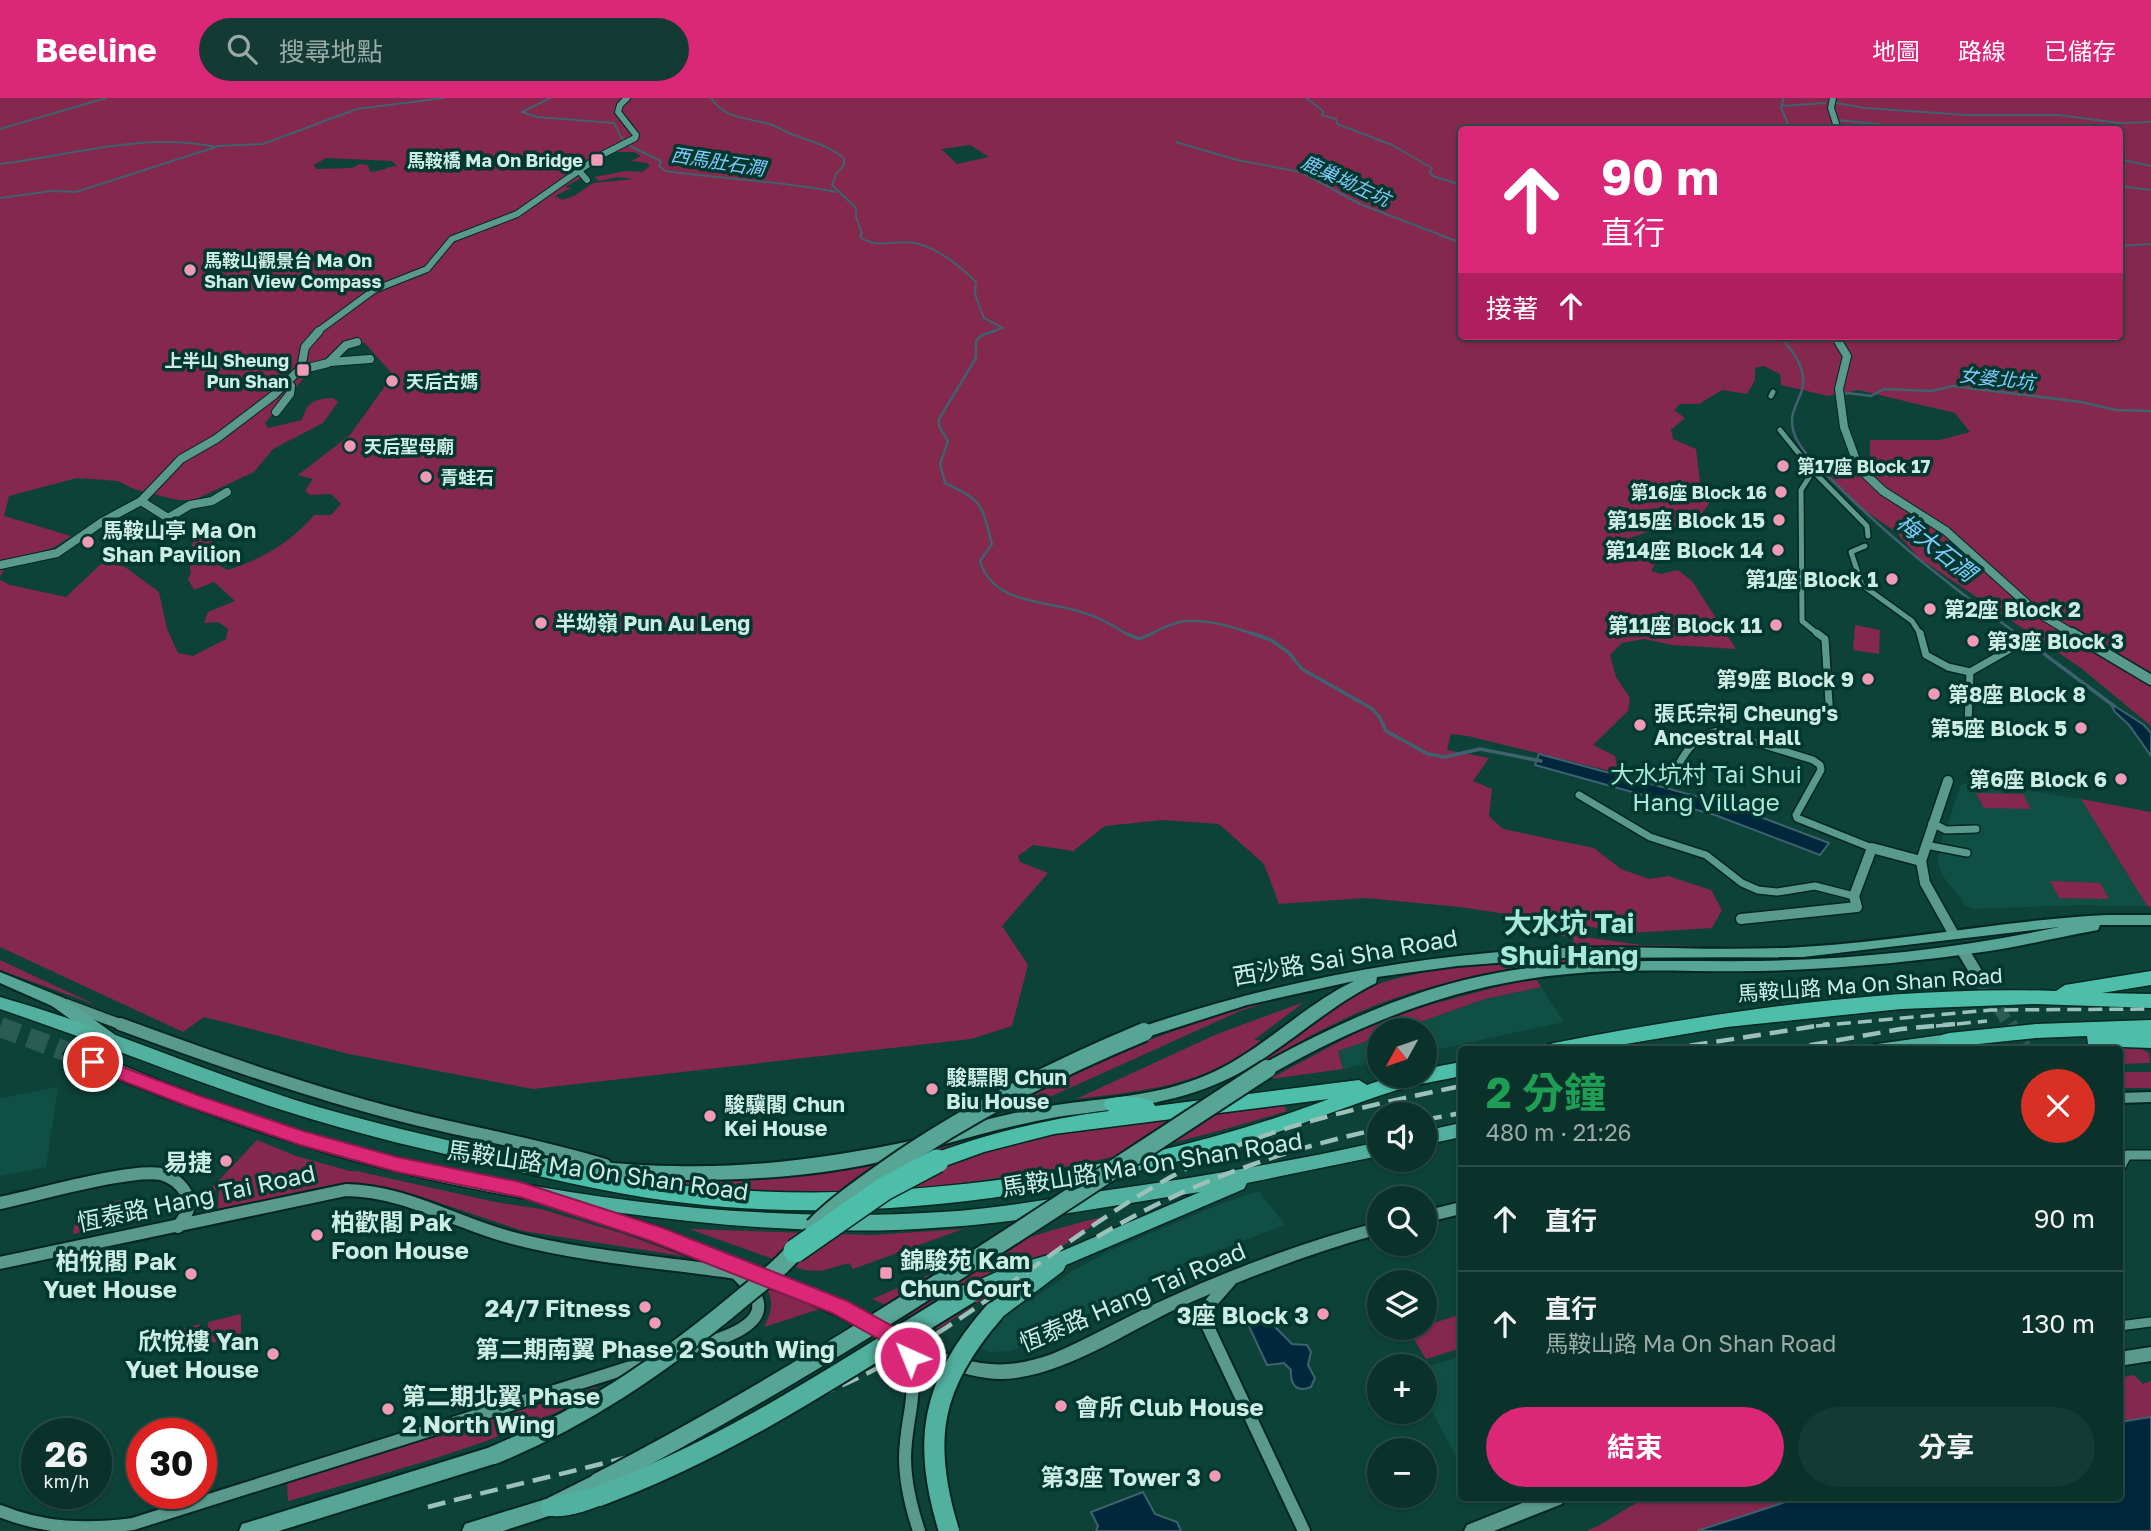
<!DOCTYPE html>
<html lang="zh-TW">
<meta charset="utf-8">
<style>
body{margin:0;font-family:"Golos Text","Noto Sans TC",sans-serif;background:#133a33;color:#f1f3f6;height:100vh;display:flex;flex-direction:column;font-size:26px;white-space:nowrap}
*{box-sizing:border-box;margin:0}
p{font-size:23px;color:#99aaa9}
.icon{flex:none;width:38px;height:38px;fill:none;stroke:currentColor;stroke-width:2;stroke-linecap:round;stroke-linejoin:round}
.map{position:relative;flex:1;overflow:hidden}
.side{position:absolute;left:1458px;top:948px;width:665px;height:455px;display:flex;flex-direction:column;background:#0a322b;border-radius:7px;box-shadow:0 2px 5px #0004,0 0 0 2px #2a4d47}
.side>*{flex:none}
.guide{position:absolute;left:1458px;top:28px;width:665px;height:214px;border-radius:7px;box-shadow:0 2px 5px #0004,0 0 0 2px #2a4d47;background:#db2777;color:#fff;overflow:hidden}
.needle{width:46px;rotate:230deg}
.buttons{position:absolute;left:1367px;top:920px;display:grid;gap:14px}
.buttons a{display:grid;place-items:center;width:70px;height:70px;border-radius:50%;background:#0a322b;box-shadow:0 2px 5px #0004,0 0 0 2px #2a4d47;font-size:35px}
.speed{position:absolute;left:21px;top:1320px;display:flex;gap:14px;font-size:35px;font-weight:700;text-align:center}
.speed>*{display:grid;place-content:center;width:91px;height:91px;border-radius:50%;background:#0a322b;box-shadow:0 2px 5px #0004,0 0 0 2px #2a4d47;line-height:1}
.speed small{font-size:18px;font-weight:400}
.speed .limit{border:10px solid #d22;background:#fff;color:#111}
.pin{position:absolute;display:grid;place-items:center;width:60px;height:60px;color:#fff;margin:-30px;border:4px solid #fff;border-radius:50%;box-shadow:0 2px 7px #0007}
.me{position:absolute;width:77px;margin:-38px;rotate:316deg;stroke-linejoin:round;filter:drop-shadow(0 0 5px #0008)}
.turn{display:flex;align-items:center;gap:24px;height:147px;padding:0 28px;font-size:32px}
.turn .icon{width:91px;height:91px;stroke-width:2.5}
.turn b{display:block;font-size:49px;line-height:60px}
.then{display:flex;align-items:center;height:66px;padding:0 28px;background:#0003;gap:14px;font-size:26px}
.round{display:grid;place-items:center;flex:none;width:74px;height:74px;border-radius:37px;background:#133a33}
.overview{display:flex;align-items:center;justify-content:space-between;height:119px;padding:0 28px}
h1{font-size:42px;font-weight:700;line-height:52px;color:#1e9e55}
.cta{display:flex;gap:14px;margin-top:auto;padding:14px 28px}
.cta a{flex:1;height:80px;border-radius:42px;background:#db2777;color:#fff;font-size:28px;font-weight:700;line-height:80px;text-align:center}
.cta a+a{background:#133a33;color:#f1f3f6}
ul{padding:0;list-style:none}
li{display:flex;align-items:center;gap:21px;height:105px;padding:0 28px;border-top:2px solid #2a4d47}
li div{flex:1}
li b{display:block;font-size:26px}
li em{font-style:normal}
header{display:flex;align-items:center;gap:42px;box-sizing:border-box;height:98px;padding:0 35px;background:#db2777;color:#fff}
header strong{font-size:33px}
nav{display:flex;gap:38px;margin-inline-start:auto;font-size:24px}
.search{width:490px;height:63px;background:#133a33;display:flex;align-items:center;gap:18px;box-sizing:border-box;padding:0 24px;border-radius:38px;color:#99aaa9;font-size:26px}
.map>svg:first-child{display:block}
.built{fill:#0f4f44}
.green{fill:#84284d;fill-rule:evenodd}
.water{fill:#01273c;stroke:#3e626e;stroke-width:2}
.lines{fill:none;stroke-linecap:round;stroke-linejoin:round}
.stream-far2{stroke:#3e626e;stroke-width:2}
.stream-far1{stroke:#3e626e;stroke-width:2.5}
.stream{stroke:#3e626e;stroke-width:3.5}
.tertiary-tunnel-far1{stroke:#2a5c53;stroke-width:12;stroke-dasharray:12 6;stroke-linecap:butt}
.tertiary-tunnel{stroke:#2a5c53;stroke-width:16;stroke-dasharray:16 8;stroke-linecap:butt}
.primary-tunnel{stroke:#2a5c53;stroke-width:20;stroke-dasharray:20 10;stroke-linecap:butt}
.pedestrian-far2-casing{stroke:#022620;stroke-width:8}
.pedestrian-far1-casing{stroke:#022620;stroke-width:10}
.pedestrian-casing{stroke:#022620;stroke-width:12}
.minor-far3-casing{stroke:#022620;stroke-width:8}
.minor-far2-casing{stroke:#022620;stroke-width:10}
.minor-far1-casing{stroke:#022620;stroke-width:13}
.minor-casing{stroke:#022620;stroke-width:16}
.tertiary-casing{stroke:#022620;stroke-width:4}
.secondary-casing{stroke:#022620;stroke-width:4}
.primary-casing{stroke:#022620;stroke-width:3}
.motorway-casing{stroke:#022620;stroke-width:3}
.pedestrian-far2{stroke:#5a9a8d;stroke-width:5}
.pedestrian-far1{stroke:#5a9a8d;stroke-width:7}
.pedestrian{stroke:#5a9a8d;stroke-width:9}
.minor-far3{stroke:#5a9a8d;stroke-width:6}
.minor-far2{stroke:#5a9a8d;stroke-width:8}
.minor-far1{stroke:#5a9a8d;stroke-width:10}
.minor{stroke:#5a9a8d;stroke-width:12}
.tertiary{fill:#5a9a8d;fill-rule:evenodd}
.secondary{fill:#56a595;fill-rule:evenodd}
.primary{fill:#52b09e;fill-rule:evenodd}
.motorway{fill:#4dbea9;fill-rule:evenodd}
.rail-far1{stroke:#9cc1b9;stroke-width:3.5;stroke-dasharray:14 7;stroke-linecap:butt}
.rail{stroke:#9cc1b9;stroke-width:4.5;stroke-dasharray:18 9;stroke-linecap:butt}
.secondary-bridge-casing{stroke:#022620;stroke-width:22;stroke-linecap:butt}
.primary-bridge-casing{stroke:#022620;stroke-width:24;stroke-linecap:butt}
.motorway-bridge-casing{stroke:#022620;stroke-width:26;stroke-linecap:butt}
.secondary-bridge{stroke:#56a595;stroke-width:18}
.primary-bridge{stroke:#52b09e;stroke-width:20}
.motorway-bridge{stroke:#4dbea9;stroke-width:23}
.route{fill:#db2777;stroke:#8e194d;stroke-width:2}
.poi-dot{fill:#f09ab6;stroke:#00372f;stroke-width:2.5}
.labels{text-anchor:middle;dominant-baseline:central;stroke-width:7;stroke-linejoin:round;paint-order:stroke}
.far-poi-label{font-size:18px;font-weight:bold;fill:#ccece4;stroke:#00372f;text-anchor:start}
.far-water-label{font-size:19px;font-style:italic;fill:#80cbfd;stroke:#00372f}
.poi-label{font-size:21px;font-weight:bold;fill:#ccece4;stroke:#00372f;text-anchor:start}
.street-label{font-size:21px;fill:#ccece4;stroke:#00372f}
.water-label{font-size:23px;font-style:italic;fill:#80cbfd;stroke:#00372f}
.quarter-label{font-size:24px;fill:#a6e8d9;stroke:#00372f}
.near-street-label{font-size:24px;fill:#ccece4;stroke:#00372f}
.near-poi-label{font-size:24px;font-weight:bold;fill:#ccece4;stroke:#00372f;text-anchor:end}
.district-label{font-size:28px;font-weight:bold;fill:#a6e8d9;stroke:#00372f}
</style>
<header>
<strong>Beeline</strong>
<div class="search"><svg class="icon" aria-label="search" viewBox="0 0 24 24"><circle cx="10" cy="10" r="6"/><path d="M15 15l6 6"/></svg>搜尋地點</div>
<nav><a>地圖</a><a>路線</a><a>已儲存</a></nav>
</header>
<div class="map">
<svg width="2151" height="1433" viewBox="0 0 2151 1433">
<rect width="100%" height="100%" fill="#0d4239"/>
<g class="built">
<path d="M1975,683L2081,701L2147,808L2077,807L1975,811L1966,808L1942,777L1938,763L1941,744L1961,687Z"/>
<path d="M1541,889L1564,924L1425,954L1424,933H1395L1485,901Z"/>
<path d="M1379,939V963L1343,971L1338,953Z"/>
<path d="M58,989L46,1069L0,1078V1000Z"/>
<path d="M1259,1093L1285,1127L1184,1165L1055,1234L1011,1253L989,1254L976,1248L971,1241L1076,1171L1109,1153L1220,1106Z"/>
<path d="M1461,1259V1368L1425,1300L1424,1269Z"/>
</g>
<g class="green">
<path d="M0,0H2151V628L2081,570L1919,460L1896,434L1864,412L1837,388L1821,363H1870V342H1940L1970,334L1955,315L1858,292L1828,298L1781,287L1780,276L1764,268L1755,270V282L1747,296L1722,292L1699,306H1680L1674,312L1685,320L1671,332L1673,341L1696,351L1700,384L1715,397L1693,428L1653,432L1626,441L1624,446L1659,458L1651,473L1661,476L1678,472L1692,483L1736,551L1672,547L1644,541L1622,545L1610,557L1616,579L1630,600L1628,613L1593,647L1615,658L1617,668L1610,673L1468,638L1451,636L1447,652L1489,660L1473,683L1492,691L1489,718L1503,731L1594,750L1621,771L1649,781L1668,778L1711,792L1722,812L1712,830L1630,835L1460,809L1365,800L1279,806L1264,766L1219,726L1163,722L1105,728L1073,753L1033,747L1018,758L1020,764L1048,775L1002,828L1028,867L1012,928L971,941L533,991L349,956L204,919L183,934L0,849V482L10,487L66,499L104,463L125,469L159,494L167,531L178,555L193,558L226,541L228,531L218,524L204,525L208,514L235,503L214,484L194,492L188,481L191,474L188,461L196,434L210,435L215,451L213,464L227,472C260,462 292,444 314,417H331L341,406L331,396L310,397L305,393L313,381L298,377L350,337L393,277L365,245L345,243L303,281L265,325L268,330L302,322C307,303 315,301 333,300L338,304L323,325L273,351L254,374L194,402H177L134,391L118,383L77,380L9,398L4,418L71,438L53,450L8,462L0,479ZM1461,32H2119V238H1461ZM970,47L989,59L957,66L941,51ZM613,54H634L641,58L631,63L647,65L650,68L642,74L626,73L594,79L599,83L618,79L634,81L593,85L574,98L562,102L555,98L571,90L565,89L581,80L577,78ZM326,60L392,63L397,68C388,69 378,74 370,74L368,67L360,66L352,70L316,71L314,67Z"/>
<path d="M1855,527L1880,532L1879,556L1853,552Z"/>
<path d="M1976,695L2023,696L2031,711L1984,710Z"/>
<path d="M2081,701L2151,714V809L2147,808Z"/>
<path d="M2050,783L2100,785L2109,801L2059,800Z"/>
<path d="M1534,832L1641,847L1698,848L1700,852L1574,849L1573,840Z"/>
<path d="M1576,860L1577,862C1494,873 1410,887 1334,926C1300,942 1268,963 1235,981L1220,985C1236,977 1253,968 1267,957C1286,942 1304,923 1325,910C1399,866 1493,865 1576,860Z"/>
<path d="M0,862L96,907L0,872Z"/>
<path d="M1535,879L1541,889L1485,901L1395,933H1379V939L1338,953L1343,971L1270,981L1368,928L1421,909Z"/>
<path d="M1299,894L1240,913L1041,1003L978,1020C1081,967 1186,923 1299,894Z"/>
<path d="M1304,904L1254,942L1263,943C1200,988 1151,992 1076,1001L1217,936Z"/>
<path d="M2067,946C2094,952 2124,940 2149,955L2150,965L2119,966V952H2050L2049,951L2061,952Z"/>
<path d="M2119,974H2151V990H2125L2119,987Z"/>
<path d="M1284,1008L1287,1013C1144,1057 994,1089 845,1094C783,1096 721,1092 659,1087L660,1084C736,1083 815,1078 890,1063C918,1057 946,1048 973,1041L932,1057L944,1068L989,1051L1041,1037Z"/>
<path d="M257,1042L296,1058L350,1073H357L495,1104L541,1111L624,1136L688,1159L523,1133L419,1098L377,1088L320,1089L218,1112L219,1091L209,1093Z"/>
<path d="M138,1098L136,1122L73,1136L76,1112Z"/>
<path d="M1107,1118L938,1231L872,1201C949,1168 1025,1136 1107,1118Z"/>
<path d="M689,1131L873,1137L963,1131L853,1171L849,1165L821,1173L804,1172Z"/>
<path d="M764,1188L820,1211L764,1229C772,1214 775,1201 764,1188Z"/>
<path d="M241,1216V1237L208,1246V1224Z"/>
<path d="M1461,1216V1250L1426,1261L1409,1233L1424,1230L1425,1228Z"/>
<path d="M200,1226V1247L164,1257V1235Z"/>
<path d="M2134,1277L2143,1286L2151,1283V1319L2119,1324V1280Z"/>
<path d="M592,1288L600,1292C503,1346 394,1372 288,1403L287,1385Z"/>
<path d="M1650,1400H1798L1697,1433H1586C1609,1425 1626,1407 1650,1400Z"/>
</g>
<g class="water">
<path d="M2110,605L2144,627L2151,635V658L2129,627L2115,614Z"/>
<path d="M1539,656L1729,707L1829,745L1820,757L1715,717L1535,667Z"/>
<path d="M1258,1219L1268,1222L1292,1246L1307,1247L1311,1254L1308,1267L1315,1280L1311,1289C1296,1295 1290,1286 1291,1272L1284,1265L1267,1267L1246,1222Z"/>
<path d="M2151,1319V1433H1697L1798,1400H2119V1324Z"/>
<path d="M1143,1394L1155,1416L1177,1424L1181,1433H1096L1098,1428L1091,1414Z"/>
</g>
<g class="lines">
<g class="stream-far2">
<path d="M550,0L522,14L537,19L614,25L621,39L632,49L661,63L659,68L665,73C722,81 780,83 836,94"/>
<path d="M711,0C726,22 746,19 769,26C777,28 782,32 789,35C809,43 826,46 844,60V67L836,76L832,87L856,110V119L862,135L860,139C877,152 895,141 915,145C937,150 960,168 976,184L975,196L984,220L1003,230L990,234"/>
<path d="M1306,0L1323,13L1322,17L1336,21L1337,26L1392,47L1432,70L1430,75L1433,78L1461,87"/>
<path d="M1784,0L1781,10L1791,32"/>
<path d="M1836,5L1865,10L1966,17H2059L2119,25L2151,24"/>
<path d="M1781,8L1825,5"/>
<path d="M1838,22L1932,32"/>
<path d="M0,31L106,0"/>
<path d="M1176,44L1237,62L1301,74L1360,106L1461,145"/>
<path d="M2119,61L2151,68"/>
<path d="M0,66C73,57 142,34 216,49"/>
<path d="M2119,88L2151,92"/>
<path d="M0,100L52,93L76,94L219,48L263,46L357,11L444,0"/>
<path d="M2119,148L2151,146"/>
</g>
<g class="stream-far1">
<path d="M995,233L982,237L976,243V260L939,321V328L948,343L940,366L945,385C984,403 981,406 992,446L980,463C993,506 1042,502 1078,513C1096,518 1112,526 1128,537"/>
<path d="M1780,238C1790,251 1801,262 1803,279C1806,301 1783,312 1796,340C1806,360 1826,376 1842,392C1896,445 1956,493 2019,537"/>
<path d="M1840,297L1848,295L1871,298L1884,291L1932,293L1953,288L2081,304L2116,312L2151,313"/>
<path d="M1149,537C1159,532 1169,526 1180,524C1203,519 1234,529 1256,537"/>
</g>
<g class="stream">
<path d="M1125,535L1139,541L1153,535"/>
<path d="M1251,535L1271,542L1289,555L1302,571L1371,610L1379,618L1386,633L1428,656L1445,659L1480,651L1541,663"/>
<path d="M2016,535L2114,608"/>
</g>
<path class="tertiary-tunnel-far1" d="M1980,881L2010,928"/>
<path class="tertiary-tunnel" d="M2009,926L2025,952"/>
<path class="primary-tunnel" d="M0,929L73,956"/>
<g class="pedestrian-far2-casing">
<g id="pedestrian-far2">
<path d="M1771,298L1773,294"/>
<path d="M1780,332L1813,373L1867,428L1868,438"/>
<path d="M1813,373L1801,392L1802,523L1819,537"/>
<path d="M1865,448L1851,454L1862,487L1912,523L1921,537"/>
</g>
</g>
<g class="pedestrian-far1-casing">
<g id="pedestrian-far1">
<path d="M1817,535L1825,541L1830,621"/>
<path d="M1920,535L1926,557L1948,569L1970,574"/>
<path d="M1968,627L1970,574L2014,549"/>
<path d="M1679,681L1675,673C1685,654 1696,636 1719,633L1813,662L1820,667L1821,672L1796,717L1797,720L1872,750"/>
<path d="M1579,697L1650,739L1706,757L1742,785L1758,792L1777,794L1815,788L1854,798"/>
<path d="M1932,725L1946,732L1976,731"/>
<path d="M1926,747L1967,755"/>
</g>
</g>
<g class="pedestrian-casing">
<g id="pedestrian">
<path d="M2119,1072L2127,1057H2151"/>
<path d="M2119,1228L2151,1224"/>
</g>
</g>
<g class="minor-far3-casing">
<g id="minor-far3">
<path d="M1833,0L1831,10L1838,32"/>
<path d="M580,74L587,82"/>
<path d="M317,234L374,192L427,171L452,141L517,116L600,58L635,40L636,37L618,14L620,7L627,0"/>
</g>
</g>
<g class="minor-far2-casing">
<g id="minor-far2">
<path d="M1835,238L1847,258L1839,291L1844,329L1859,370L1883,393L1946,433L2035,513L2075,537"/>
<path d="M330,264L370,261"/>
<path d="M300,272L328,265L346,247L357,244"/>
<path d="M276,314L290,296L291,288L285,286"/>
<path d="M141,403L168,420L190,407L212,403L227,394"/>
<path d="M0,467L57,455L102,424L141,403L181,361L216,341L274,297L301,270L305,249L319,233"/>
</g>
</g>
<g class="minor-far1-casing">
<g id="minor-far1">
<path d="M2072,535L2151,582"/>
<path d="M1948,683L1921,763L1925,785L1953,835"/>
<path d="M1741,821L1857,809L1854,798L1872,750L1921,763"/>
<path d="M66,906L125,928"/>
</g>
</g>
<g class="minor-casing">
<g id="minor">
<path d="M120,926C218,962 317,997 419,1022C481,1037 544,1048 605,1067"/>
<path d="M0,1105C34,1098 131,1070 161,1076C172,1079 180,1085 186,1095C194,1107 185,1118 178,1129"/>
<path d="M0,1165L346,1092C406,1093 453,1124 509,1139C583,1159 661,1164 736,1175"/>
<path d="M1230,1183L1209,1207L1208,1229L1304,1433"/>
<path d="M901,1243C924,1292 906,1310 905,1359C905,1384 911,1409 919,1433"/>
<path d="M688,1251C707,1245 763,1232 758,1205C756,1193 743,1183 735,1174"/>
<path d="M0,1413C44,1431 87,1432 133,1426L653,1262"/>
</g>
</g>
<g class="tertiary-casing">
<g id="tertiary">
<path d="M1962,847L1967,848L1987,881L1985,884H1975L1973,881L1955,851L1957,848Z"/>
<path d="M2151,994V1004L2119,1005V995Z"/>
<path d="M1461,1104V1116L1424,1125V1113Z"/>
<path d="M1379,1124V1136C1314,1154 1251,1178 1189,1205C1131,1230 1051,1289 987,1280C934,1273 886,1243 840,1219C813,1206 785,1194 756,1185L754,1180L756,1175L762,1174C793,1184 822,1196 851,1210C894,1231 941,1262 990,1266C1012,1268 1032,1263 1052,1256C1092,1239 1129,1217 1168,1200C1236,1169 1307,1143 1379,1124Z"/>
<path d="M2151,1249V1263L2119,1268V1254Z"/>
<path d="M1535,1400H1565L1562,1406L1494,1433H1464L1467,1427Z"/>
</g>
</g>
<g class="secondary-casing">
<g id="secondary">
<path d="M2107,817H2151V827H2100L2098,832L2093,833C2058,839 2024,848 1989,853C1923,863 1855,869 1789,872C1730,875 1672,871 1614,873C1485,877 1384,913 1273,975H1261L1259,971L1261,967C1337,925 1416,889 1502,874C1588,859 1673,864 1760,863C1860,861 1962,850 2059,829L1803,859L1564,860L1457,868L1377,879L1376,885C1319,913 1274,963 1214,987C1164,1008 1110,1011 1057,1019C1017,1026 977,1037 938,1048L932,1047L929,1042L932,1037C972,1025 1014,1014 1056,1007C1105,1000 1156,998 1202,979C1258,957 1300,909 1354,883L1247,907L1144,940L1138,938L1136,934L1138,930C1277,883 1417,856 1563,850C1643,847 1722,854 1802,849C1904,843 2005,822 2107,817Z"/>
<path d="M0,874L64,900L114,936L116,940L114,944H102L52,908L0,885Z"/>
<path d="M915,1042L921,1043L924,1048L921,1053C844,1077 756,1083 675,1082C632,1081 589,1075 546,1074L540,1072L537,1067L540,1062L546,1060C589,1062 632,1068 675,1068C756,1070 836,1059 915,1042Z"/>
<path d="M494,1348L501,1351L504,1357L501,1363L494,1366L279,1433H239L242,1426L249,1424Z"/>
<path d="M598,1375L605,1378L608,1384L605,1390L558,1415L503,1433H462L465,1426L546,1401Z"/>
</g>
</g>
<g class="primary-casing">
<g id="primary">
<path d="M0,899C99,927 194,969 292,1001C369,1025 447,1042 525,1060L532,1062L535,1067L532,1072L525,1074C443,1056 362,1038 282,1012C187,981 95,943 0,911Z"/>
<path d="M1949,936L1955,937L1958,942L1955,947L1923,952H1868L1871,947L1877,946Z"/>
<path d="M73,949C107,960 140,975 173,988C236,1012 299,1034 364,1051C551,1099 749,1126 942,1114C996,1111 1049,1101 1102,1093C1195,1080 1287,1064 1379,1044V1058L1247,1085L1244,1091L1066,1167L1063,1173L1001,1220L994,1223L987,1220L984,1214L987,1208L1023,1180L970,1203L963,1201L960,1195L963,1189L1010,1168L1062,1153L1200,1094C1116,1107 1032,1123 948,1129C838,1138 724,1129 614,1114L662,1130L766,1173L769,1179L766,1185L759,1187L648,1142L559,1111L556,1106C479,1093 402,1077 327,1055C238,1029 152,995 67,961L64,956L67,951Z"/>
<path d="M1461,1025V1039L1424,1047V1033Z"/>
<path d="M599,1388L607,1391L610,1398L607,1405C590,1412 560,1423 543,1416L540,1409L543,1402Z"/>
</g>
</g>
<g class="motorway-casing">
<g id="motorway">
<path d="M2151,873V887L2102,895L2151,896V910L2035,906L1901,911L1727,929L1590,952H1544L1547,947L1554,945C1714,914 1893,887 2056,893L2065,887Z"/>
<path d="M2151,922V950L2095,948L2088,946L2087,938L2036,940L1949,949L1942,947L1939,942L1942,937L1949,935L2036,926Z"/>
<path d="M1461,964V978C1439,983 1416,986 1394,993C1334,1012 1276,1038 1214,1054C1044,1100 862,1126 686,1105C631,1099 578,1087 525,1075L517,1073L514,1067L517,1061L525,1059C579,1071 632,1082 687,1088C892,1110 1136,1074 1329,1001L1054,1036L984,1054L937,1071L929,1069L926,1063L929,1057C988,1035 1047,1021 1109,1013L1103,1007L1106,1002C1119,997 1139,998 1152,1003L1155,1008L1359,982L1367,987L1393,978H1424V971Z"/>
</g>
</g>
<use href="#pedestrian-far2" class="pedestrian-far2"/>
<use href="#pedestrian-far1" class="pedestrian-far1"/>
<use href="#pedestrian" class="pedestrian"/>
<use href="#minor-far3" class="minor-far3"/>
<use href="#minor-far2" class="minor-far2"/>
<use href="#minor-far1" class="minor-far1"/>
<use href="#minor" class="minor"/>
<use href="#tertiary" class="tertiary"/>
<use href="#secondary" class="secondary"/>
<use href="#primary" class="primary"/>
<use href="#motorway" class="motorway"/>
<g class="rail-far1">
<path d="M1816,928L1991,912L2151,911"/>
<path d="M1936,928L1987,923"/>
</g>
<g class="rail">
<path d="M1663,952L1829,926"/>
<path d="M1783,952L1901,931L1955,926"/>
<path d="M1424,1022L1461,1015"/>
<path d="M1097,1139C1186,1086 1278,1053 1379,1031"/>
<path d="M428,1409C575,1370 729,1343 866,1276C978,1220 1070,1133 1180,1074C1267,1028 1366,1008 1461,988"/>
</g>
<g class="secondary-bridge-casing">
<g id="secondary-bridge">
<path d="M814,1129C837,1106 863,1088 890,1069C969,1014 1055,971 1144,934"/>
<path d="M494,1357C584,1320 660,1268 735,1206C757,1187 781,1171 799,1148"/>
<path d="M598,1384C833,1263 1046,1114 1267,971"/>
</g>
</g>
<g class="primary-bridge-casing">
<g id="primary-bridge">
<path d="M599,1398C733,1349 849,1268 970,1195"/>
<path d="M949,1433C921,1342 931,1286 994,1214"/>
</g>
</g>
<g class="motorway-bridge-casing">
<path id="motorway-bridge" d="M795,1153L884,1091L937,1063"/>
</g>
<use href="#secondary-bridge" class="secondary-bridge"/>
<use href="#primary-bridge" class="primary-bridge"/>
<use href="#motorway-bridge" class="motorway-bridge"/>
</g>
<path class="route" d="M93,958L200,998L303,1033L397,1059L520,1084L663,1130L847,1203L908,1237L920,1259L917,1265L910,1268L902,1265L893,1249L832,1215L648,1142L520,1099L397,1074L300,1047L187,1008L87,969L84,964L87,960Z"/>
<g class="poi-dot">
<rect x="590" y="55" width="14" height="14" rx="3.5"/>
<circle cx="190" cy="172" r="7"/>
<rect x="296" y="265" width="14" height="14" rx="3.5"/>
<circle cx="392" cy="283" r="7"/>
<circle cx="350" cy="348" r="7"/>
<circle cx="1783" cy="368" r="7"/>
<circle cx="426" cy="379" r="7"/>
<circle cx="1781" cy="394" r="7"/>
<circle cx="1779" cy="422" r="7"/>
<circle cx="88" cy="444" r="7"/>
<circle cx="1778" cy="452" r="7"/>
<circle cx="1892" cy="481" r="7"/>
<circle cx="1930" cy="511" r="7"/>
<circle cx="541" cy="525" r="7"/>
<circle cx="1776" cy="527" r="7"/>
<circle cx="1973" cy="543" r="7"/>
<circle cx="1868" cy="581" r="7"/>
<circle cx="1934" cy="596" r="7"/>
<circle cx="1640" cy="627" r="7"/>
<circle cx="2081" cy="630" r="7"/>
<circle cx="2121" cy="681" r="7"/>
<circle cx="932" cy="991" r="7"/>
<circle cx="710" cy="1018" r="7"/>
<circle cx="226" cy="1063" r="7"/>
<circle cx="317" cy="1137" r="7"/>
<rect x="879" y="1168" width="14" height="14" rx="3.5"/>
<circle cx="191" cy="1176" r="7"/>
<circle cx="645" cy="1209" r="7"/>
<circle cx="1323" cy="1216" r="7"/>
<circle cx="655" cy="1225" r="7"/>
<circle cx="273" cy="1256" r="7"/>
<circle cx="1061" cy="1308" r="7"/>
<circle cx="388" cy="1311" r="7"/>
<circle cx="1215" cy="1378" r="7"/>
</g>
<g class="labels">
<g class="far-poi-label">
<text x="583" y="62" text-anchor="end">馬鞍橋 Ma On Bridge</text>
<text x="204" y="162">馬鞍山觀景台 Ma On<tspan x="204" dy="21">Shan View Compass</tspan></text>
<text x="289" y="262" text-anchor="end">上半山 Sheung<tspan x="289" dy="21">Pun Shan</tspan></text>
<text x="406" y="283">天后古媽</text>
<text x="364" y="348">天后聖母廟</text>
<text x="1797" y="368">第17座 Block 17</text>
<text x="440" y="379">青蛙石</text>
<text x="1767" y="394" text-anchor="end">第16座 Block 16</text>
</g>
<g class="far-water-label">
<text transform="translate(718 63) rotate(9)">西馬肚石澗</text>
<text transform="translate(1346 82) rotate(25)">鹿巢坳左坑</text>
<text transform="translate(1997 280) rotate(6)">女婆北坑</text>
</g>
<g class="poi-label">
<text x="1765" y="422" text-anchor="end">第15座 Block 15</text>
<text x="102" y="432">馬鞍山亭 Ma On<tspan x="102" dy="24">Shan Pavilion</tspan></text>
<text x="1764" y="452" text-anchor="end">第14座 Block 14</text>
<text x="1878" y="481" text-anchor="end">第1座 Block 1</text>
<text x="1944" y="511">第2座 Block 2</text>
<text x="555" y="525">半坳嶺 Pun Au Leng</text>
<text x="1762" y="527" text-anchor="end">第11座 Block 11</text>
<text x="1987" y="543">第3座 Block 3</text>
<text x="1854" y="581" text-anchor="end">第9座 Block 9</text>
<text x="1948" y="596">第8座 Block 8</text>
<text x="1654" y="615">張氏宗祠 Cheung's<tspan x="1654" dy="24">Ancestral Hall</tspan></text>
<text x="2067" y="630" text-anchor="end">第5座 Block 5</text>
<text x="2107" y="681" text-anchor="end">第6座 Block 6</text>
<text x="946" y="979">駿驃閣 Chun<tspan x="946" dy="24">Biu House</tspan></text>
<text x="724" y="1006">駿驥閣 Chun<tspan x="724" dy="24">Kei House</tspan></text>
</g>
<g class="street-label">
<text transform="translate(1870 886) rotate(-4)">馬鞍山路 Ma On Shan Road</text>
</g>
<g class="water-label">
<text transform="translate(1937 449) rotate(38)">梅大石澗</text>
</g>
<g class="quarter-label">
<text x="1706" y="675">大水坑村 Tai Shui<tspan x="1706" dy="28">Hang Village</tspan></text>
</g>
<g class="near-street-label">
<text transform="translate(1345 858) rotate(-10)">西沙路 Sai Sha Road</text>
<text transform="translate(1152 1065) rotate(-9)">馬鞍山路 Ma On Shan Road</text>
<text transform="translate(598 1072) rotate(8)">馬鞍山路 Ma On Shan Road</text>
<text transform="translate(196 1099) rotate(-12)">恆泰路 Hang Tai Road</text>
<text transform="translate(1132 1198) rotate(-23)">恆泰路 Hang Tai Road</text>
</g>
<g class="near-poi-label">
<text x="212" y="1063">易捷</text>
<text x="331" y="1123" text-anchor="start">柏歡閣 Pak<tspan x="331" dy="28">Foon House</tspan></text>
<text x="900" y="1161" text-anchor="start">錦駿苑 Kam<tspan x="900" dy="28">Chun Court</tspan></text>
<text x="177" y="1162">柏悅閣 Pak<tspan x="177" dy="28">Yuet House</tspan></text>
<text x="631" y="1209">24/7 Fitness</text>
<text x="1309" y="1216">3座 Block 3</text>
<text x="259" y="1242">欣悅樓 Yan<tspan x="259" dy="28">Yuet House</tspan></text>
<text x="655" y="1250" text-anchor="middle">第二期南翼 Phase 2 South Wing</text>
<text x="402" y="1297" text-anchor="start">第二期北翼 Phase<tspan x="402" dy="28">2 North Wing</tspan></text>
<text x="1075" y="1308" text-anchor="start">會所 Club House</text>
<text x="1201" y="1378">第3座 Tower 3</text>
</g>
<g class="district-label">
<text x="1569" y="824">大水坑 Tai<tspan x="1569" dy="32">Shui Hang</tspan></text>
</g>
</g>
</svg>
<div class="buttons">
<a><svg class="needle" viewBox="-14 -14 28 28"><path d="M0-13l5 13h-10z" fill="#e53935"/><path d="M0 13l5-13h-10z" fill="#99aaa9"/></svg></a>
<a><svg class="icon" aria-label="sound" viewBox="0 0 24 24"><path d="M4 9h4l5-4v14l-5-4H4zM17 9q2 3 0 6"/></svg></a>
<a><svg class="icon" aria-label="search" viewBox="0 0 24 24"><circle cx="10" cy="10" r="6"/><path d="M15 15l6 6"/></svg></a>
<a><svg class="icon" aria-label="layers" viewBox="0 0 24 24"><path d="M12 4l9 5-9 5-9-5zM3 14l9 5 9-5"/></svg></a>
<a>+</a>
<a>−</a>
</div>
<div class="speed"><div>26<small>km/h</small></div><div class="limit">30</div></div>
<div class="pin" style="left:93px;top:964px;background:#d93025"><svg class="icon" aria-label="arrive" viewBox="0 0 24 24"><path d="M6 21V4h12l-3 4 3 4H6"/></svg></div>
<svg class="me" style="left:910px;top:1259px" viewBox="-20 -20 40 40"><circle r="17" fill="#db2777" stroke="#fff" stroke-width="3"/><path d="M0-11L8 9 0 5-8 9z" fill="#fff"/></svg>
<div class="guide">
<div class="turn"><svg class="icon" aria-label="ahead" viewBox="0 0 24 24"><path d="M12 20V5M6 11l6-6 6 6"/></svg><div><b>90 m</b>直行</div></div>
<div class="then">接著<svg class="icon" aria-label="ahead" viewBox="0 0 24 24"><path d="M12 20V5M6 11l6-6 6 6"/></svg></div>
</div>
<section class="side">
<div class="overview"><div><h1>2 分鐘</h1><p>480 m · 21:26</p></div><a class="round" style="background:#d93025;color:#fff"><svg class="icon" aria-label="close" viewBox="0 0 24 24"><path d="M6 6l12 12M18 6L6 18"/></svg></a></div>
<ul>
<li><svg class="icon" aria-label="ahead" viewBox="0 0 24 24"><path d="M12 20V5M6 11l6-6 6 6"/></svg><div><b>直行</b></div><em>90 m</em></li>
<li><svg class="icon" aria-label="ahead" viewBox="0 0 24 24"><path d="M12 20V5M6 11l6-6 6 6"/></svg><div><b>直行</b><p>馬鞍山路 Ma On Shan Road</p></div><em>130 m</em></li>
</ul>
<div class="cta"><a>結束</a><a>分享</a></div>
</section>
</div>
